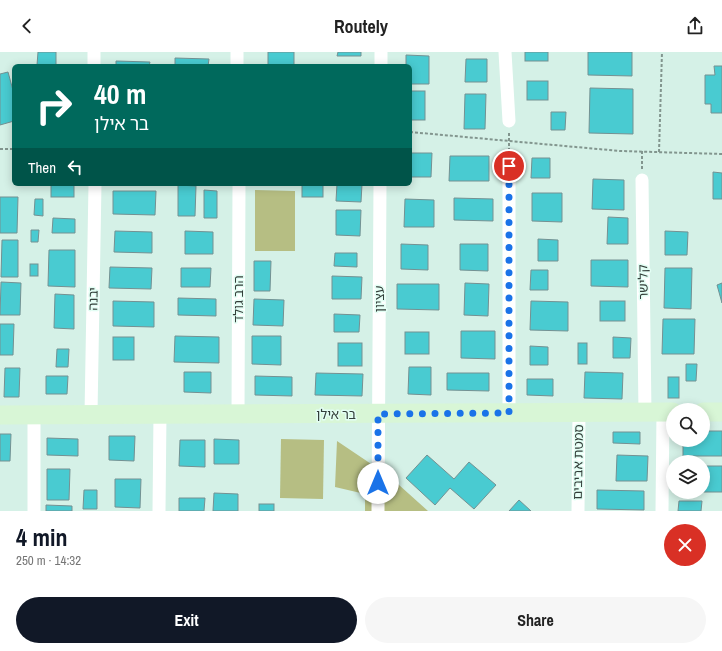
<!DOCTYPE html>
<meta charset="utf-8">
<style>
body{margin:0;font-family:"Archivo Narrow","Noto Sans Hebrew",sans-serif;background:#f6f6f6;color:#222;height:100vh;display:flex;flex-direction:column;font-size:15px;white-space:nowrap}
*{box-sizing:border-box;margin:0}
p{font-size:13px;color:#767676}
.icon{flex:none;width:22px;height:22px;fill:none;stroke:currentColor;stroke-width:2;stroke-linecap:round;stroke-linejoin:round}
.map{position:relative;height:459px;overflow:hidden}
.details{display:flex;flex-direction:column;background:#fff;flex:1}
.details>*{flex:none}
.guide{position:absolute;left:12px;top:12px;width:400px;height:122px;border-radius:6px;box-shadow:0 2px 10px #0003;background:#00695c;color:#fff;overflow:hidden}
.tools{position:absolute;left:666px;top:351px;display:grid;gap:8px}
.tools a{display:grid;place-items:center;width:44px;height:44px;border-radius:50%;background:#fff;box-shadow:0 2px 10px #0003;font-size:20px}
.pin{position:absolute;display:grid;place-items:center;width:34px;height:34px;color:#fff;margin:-17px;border:2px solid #fff;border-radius:50%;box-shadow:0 1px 4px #0007}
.me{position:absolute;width:44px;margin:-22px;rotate:0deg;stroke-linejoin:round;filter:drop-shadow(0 0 3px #0008)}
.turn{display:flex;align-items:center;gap:14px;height:84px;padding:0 16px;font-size:18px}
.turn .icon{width:52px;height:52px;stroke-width:2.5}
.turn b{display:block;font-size:28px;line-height:34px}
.then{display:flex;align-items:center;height:38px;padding:0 16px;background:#0003;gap:8px;font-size:15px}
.round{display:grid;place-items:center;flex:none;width:42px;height:42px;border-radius:21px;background:#f6f6f6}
.head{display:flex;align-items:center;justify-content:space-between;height:68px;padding:0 16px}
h1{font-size:24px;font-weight:800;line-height:30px;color:#111827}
.primary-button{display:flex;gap:8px;margin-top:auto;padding:8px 16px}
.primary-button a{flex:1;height:46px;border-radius:24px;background:#111827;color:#fff;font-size:16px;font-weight:800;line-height:46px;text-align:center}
.primary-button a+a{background:#f6f6f6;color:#222}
header{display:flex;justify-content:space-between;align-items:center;height:52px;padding:0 16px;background:#fff;font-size:18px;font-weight:800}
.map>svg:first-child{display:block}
.green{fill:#b6be83}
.building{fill:#49cbd1;stroke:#749192}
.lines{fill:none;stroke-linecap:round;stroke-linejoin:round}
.path{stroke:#82958e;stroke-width:2;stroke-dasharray:3 2;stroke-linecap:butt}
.street{stroke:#fff;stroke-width:13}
.secondary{stroke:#d8f6d6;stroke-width:19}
.route{stroke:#1a73e8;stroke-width:7;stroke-dasharray:0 12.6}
.labels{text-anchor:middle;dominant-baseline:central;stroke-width:3;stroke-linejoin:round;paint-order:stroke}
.street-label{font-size:13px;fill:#333e39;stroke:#e3fef4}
</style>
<header><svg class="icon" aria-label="back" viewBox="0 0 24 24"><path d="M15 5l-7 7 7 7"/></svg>Routely<svg class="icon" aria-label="share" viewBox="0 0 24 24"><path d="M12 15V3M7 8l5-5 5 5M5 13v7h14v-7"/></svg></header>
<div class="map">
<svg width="722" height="459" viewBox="0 0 722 459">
<rect width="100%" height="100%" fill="#d5f1e7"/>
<g class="green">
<path d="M255,138L295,139V199H255Z"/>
<path d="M281,387L324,388L323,447L280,446Z"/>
<path d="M337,389L389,424L428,459H365V442L335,435Z"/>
</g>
<g class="building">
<path d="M38,0H56V13H37Z"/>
<rect x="268" y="0" width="26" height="14"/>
<path d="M338,0H361V4H337Z"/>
<rect x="525" y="0" width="23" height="9"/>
<path d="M588,0H632V24L588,23Z"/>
<path d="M406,3L429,4V32H410V14H406Z"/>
<path d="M175,6L209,7L208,14H175Z"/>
<path d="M466,7H487V30H465Z"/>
<path d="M116,9L150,10L149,14H116Z"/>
<path d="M714,14H722V61H711V52H705V23H715Z"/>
<path d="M8,20L14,42V69L0,73V22Z"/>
<rect x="527" y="29" width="21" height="19"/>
<path d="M590,36L633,37V82L589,81Z"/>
<rect x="410" y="39" width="15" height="29"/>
<path d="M465,42H486L485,77H464Z"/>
<path d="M551,60H566L565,78H551Z"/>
<path d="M410,101H432L431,125H410Z"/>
<path d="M450,104H489V129H449Z"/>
<path d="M532,106H550V126H531Z"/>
<path d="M713,120L722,121V147H713Z"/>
<path d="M593,127L624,128V158L592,157Z"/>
<rect x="51" y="132" width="23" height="13"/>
<rect x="302" y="132" width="21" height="13"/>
<path d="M337,132H362L361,150L336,149Z"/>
<path d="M178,133L196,134L195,164H178Z"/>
<path d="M204,138L217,139V166H204Z"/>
<path d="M113,139H156L155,163L113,162Z"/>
<path d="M532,141H562V170L532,169Z"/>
<path d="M0,145H18L17,181H0Z"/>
<path d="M454,146L493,147V169L454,168Z"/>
<path d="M35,147H43V164L34,163Z"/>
<path d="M405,147L434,148V175H404Z"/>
<path d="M336,158H361L360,184L336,183Z"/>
<path d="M608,165L628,166V192H607Z"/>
<path d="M53,166L75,167V181H52Z"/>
<path d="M31,178H39L38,190H31Z"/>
<path d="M115,179L152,180V201L114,200Z"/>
<path d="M185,179L213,180V202H185Z"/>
<path d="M665,179L688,180L687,203H665Z"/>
<path d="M538,187L558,188V209H538Z"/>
<path d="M2,188H18V225H1Z"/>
<path d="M401,192L428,193V218L401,217Z"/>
<path d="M460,192H488V219L460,218Z"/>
<path d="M49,198H75V235L48,234Z"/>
<path d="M335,201H357V215L334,214Z"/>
<path d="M591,208H628V235L591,234Z"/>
<path d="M254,209H271L270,239H254Z"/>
<rect x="30" y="212" width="8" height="12"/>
<path d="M110,215L152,216L151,237L109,236Z"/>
<path d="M181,216H211L210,235H181Z"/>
<path d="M665,216H692L691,257L664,256Z"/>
<path d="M531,218H548V238H530Z"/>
<path d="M332,224L362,225L361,247H332Z"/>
<path d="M1,230L21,231L20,263H0Z"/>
<path d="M465,231L489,232L488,264L464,263Z"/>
<path d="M722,231V251L717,233Z"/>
<path d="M397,232H439V258L397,257Z"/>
<path d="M55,242L74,243V277L54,276Z"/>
<path d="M178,246L216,247V264L178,263Z"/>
<path d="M254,247L284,248L283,274L253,273Z"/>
<path d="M113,249L154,250V275L113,274Z"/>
<path d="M531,249L568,250V279L530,278Z"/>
<rect x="600" y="249" width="25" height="20"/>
<path d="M334,262L360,263L359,280H334Z"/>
<path d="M663,267H695L694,302H662Z"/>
<path d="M0,272H14L13,303H0Z"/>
<path d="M461,279H495V307L461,306Z"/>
<rect x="405" y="280" width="24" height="22"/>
<path d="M175,284L219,285V311L174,310Z"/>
<path d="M252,284H281V313L252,312Z"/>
<rect x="113" y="285" width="21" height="23"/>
<path d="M613,285L631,286L630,306H613Z"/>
<rect x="338" y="291" width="24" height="23"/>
<rect x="578" y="291" width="9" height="21"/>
<path d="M530,294L548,295V313H530Z"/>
<path d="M57,297H69L68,315H56Z"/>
<path d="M686,312H697L696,329H686Z"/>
<path d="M409,315H431V343L408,342Z"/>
<path d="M5,316H20L19,345H4Z"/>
<path d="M184,320H211V341L184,340Z"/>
<path d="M585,320L623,321L622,347L584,346Z"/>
<path d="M316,321L363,322L362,344L315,343Z"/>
<path d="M447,321H489V339L447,338Z"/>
<path d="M46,324H68L67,342H46Z"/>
<path d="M255,324L292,325V344L255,343Z"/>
<rect x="668" y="325" width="11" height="21"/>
<path d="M527,327H553V344L527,343Z"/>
<path d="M703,379H722V404H683V388H703Z"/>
<path d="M613,380H640V392L613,391Z"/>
<path d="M0,382H11L10,409H0Z"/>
<path d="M109,384H135L134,409L109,408Z"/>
<path d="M47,386L78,387V404L47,403Z"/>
<path d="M214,387L239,388V412H214Z"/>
<path d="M180,388H205V415L179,414Z"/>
<path d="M427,403L454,427L469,410L496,433L474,457L450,436L435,453L406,426Z"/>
<path d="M617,403L648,404L647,429H616Z"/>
<path d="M703,414H722V440H697H703Z"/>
<path d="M47,417H70L69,448H47Z"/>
<path d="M115,427H141L140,456L115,455Z"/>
<path d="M84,438H97V457H83Z"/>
<path d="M597,438L644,439V458L597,457Z"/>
<path d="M214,441L238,442V459H213Z"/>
<path d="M179,446H205L204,459H179Z"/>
<path d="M519,448L531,459H509Z"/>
<path d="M679,449H702L701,459H678Z"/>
<rect x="259" y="452" width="15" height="7"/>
<path d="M46,453L72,454V459H46Z"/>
</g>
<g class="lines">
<g class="path">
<path d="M410,80L620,99L722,102"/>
<path d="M509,81V103"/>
<path d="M0,97H14"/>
<path d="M642,99V117"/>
<path d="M659,100L662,0"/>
</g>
<g class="street">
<path d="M94,0V14"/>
<path d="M237,0V14"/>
<path d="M505,0L509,69"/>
<path d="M381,14V0"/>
<path d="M509,114V361"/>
<path d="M642,128L645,361"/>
<path d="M91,362L95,132"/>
<path d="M238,362L239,132"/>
<path d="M34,364V459"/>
<path d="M159,459L160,362"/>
<path d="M378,459L380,132"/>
<path d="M578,459L579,361"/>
<path d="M662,459L663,361"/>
</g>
<g class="secondary">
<path d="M703,360H722"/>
<path d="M0,363L673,360"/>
</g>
</g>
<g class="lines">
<path class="route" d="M378,431V362L509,361V114"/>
</g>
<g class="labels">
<g class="street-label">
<text transform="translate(643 230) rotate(-91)">קלישר</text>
<text transform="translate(93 247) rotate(-89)">יבנה</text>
<text transform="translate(238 247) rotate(-90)">הרב גולד</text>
<text transform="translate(379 247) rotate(-90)">עציון</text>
<text x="336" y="362">בר אילן</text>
<text transform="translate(578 410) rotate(-89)">סמטת אביבים</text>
</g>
</g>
</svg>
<div class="tools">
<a><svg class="icon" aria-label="search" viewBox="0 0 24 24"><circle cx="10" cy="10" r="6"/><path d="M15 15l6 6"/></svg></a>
<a><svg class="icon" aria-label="layers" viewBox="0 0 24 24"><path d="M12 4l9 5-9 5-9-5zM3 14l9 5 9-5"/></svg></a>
</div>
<div class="pin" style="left:509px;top:114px;background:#d93025"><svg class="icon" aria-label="arrive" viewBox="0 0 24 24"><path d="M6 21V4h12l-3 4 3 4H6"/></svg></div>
<svg class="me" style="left:378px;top:431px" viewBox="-20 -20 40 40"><circle r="19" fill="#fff"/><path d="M0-13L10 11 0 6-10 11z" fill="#1a73e8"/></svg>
<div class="guide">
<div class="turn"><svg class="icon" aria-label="right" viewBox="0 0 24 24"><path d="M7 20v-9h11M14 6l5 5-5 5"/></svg><div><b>40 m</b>בר אילן</div></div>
<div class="then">Then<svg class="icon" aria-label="left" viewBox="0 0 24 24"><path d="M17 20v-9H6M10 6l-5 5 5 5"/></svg></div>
</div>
</div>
<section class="details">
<div class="head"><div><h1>4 min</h1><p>250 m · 14:32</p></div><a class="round" style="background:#d93025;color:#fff"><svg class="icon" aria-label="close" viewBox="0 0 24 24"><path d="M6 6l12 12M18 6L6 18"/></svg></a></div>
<div class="primary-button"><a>Exit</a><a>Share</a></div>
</section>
